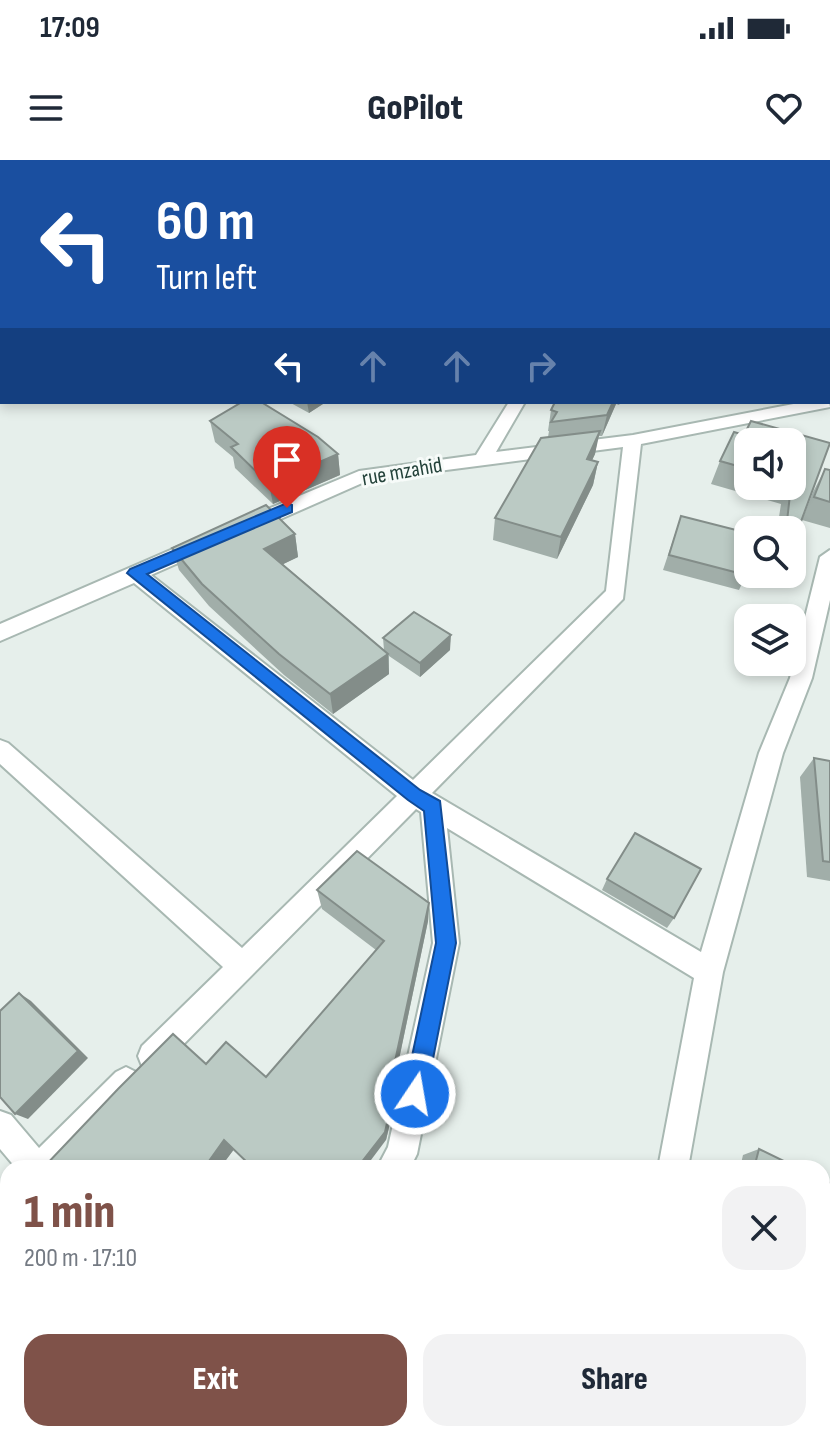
<!DOCTYPE html>
<meta charset="utf-8">
<style>
body{margin:0;font-family:"Sofia Sans Condensed",sans-serif;background:#f2f2f3;color:#1f2937;height:100vh;display:flex;flex-direction:column;font-size:30px;white-space:nowrap}
*{box-sizing:border-box;margin:0}
p{font-size:26px;color:#747a83}
.icon{flex:none;width:44px;height:44px;fill:none;stroke:currentColor;stroke-width:2;stroke-linecap:round;stroke-linejoin:round}
.map{position:relative;flex:1;overflow:hidden}
.panel{position:absolute;left:0px;top:1000px;width:830px;height:282px;display:flex;flex-direction:column;background:#fff;border-radius:24px 24px 0 0;box-shadow:0 4px 12px #0003}
.panel>*{flex:none}
.guide{position:absolute;left:0px;top:0px;width:830px;height:244px;box-shadow:0 4px 12px #0003;background:#1a4fa0;color:#fff;overflow:hidden}
.tools{position:absolute;left:734px;top:268px;display:grid;gap:16px}
.tools a{display:grid;place-items:center;width:72px;height:72px;border-radius:16px;background:#fff;box-shadow:0 4px 12px #0003;font-size:40px}
.pin{position:absolute;display:grid;place-items:center;width:68px;height:68px;color:#fff;margin:-82px -34px;border-radius:50% 50% 50% 0;rotate:-45deg;box-shadow:0 0 8px #0007}
.pin .icon{rotate:45deg}
.me{position:absolute;width:88px;margin:-44px;rotate:12deg;stroke-linejoin:round;filter:drop-shadow(0 0 6px #0008)}
.turn{display:flex;align-items:center;gap:28px;height:168px;padding:0 24px;font-size:36px}
.turn .icon{width:104px;height:104px;stroke-width:2.5}
.turn b{display:block;font-size:56px;line-height:68px}
.lanes{display:flex;align-items:center;height:76px;padding:0 24px;background:#0003;justify-content:center;gap:40px;direction:ltr}
.lanes .off{opacity:.35}
.round{display:grid;place-items:center;flex:none;width:84px;height:84px;border-radius:24px;background:#f2f2f3}
.head{display:flex;align-items:center;justify-content:space-between;height:136px;padding:0 24px}
h1{font-size:48px;font-weight:800;line-height:60px;color:#7f5249}
.action{display:flex;gap:16px;margin-top:auto;padding:16px 24px}
.action a{flex:1;height:92px;border-radius:24px;background:#7f5249;color:#fff;font-size:32px;font-weight:800;line-height:92px;text-align:center}
.action a+a{background:#f2f2f3;color:#1f2937}
.status{display:flex;justify-content:space-between;align-items:center;height:56px;padding:0 40px;background:#fff;direction:ltr}
.status svg{height:22px;fill:currentColor}
header{display:flex;justify-content:space-between;align-items:center;height:104px;padding:0 24px;background:#fff;font-size:36px;font-weight:800}
.map>svg:first-child{display:block}
.lines{fill:none;stroke-linecap:round;stroke-linejoin:round}
.street-casing{stroke:#a8b8b2;stroke-width:4}
.street{fill:#fff;fill-rule:evenodd}
.wall{fill:#a1aea9;fill-rule:evenodd}
.shaded-wall{fill:#838d89}
.building{fill:#bbcac4;stroke:#838d89;stroke-width:2}
.route{fill:#1a73e8;stroke:#114b97;stroke-width:2}
.labels{text-anchor:middle;dominant-baseline:central;stroke-width:6;stroke-linejoin:round;paint-order:stroke}
.far-street-label{font-size:22px;fill:#24423a;stroke:#f7fbf9}
</style>
<div class="status"><b>17:09</b><svg viewBox="0 0 49 12"><path d="M0 12V9h3v3zM5 12V6h3v6zM10 12V3h3v9zM15 12V0h3v12zM26 1h20v11H26zM47 4h2v5h-2z"/></svg></div>
<header><svg class="icon" aria-label="menu" viewBox="0 0 24 24"><path d="M4 6h16M4 12h16M4 18h16"/></svg>GoPilot<svg class="icon" aria-label="heart" viewBox="0 0 24 24"><path d="M12 20l-8-8c-3-5 5-10 8-4 3-6 11-1 8 4z"/></svg></header>
<div class="map">
<svg width="830" height="1281" viewBox="0 0 830 1281">
<rect width="100%" height="100%" fill="#e6efeb"/>
<g class="lines">
<g class="street-casing">
<g id="street">
<path d="M518,0H534L535,2H519Z"/>
<path d="M2,142V153L0,154V143Z"/>
<path d="M828,237L830,247L641,284L623,439L432,633L701,792L759,593L790,518L820,397L830,390V440L812,518L783,593L723,812L688,1008H658L694,818L447,668L459,783L417,994L410,1008H377L388,987L433,783L421,652L416,649L162,906L152,910L142,906L138,896L142,886L223,807L0,604V580L8,583L242,788L397,636L134,423L0,481V464L196,379H210L213,384L210,389L151,415L413,620L606,431L623,287L369,320L251,372H237L234,367L237,362L359,311L476,295L509,242H525L496,292L633,275L804,242H828Z"/>
<path d="M126,907L136,912L141,922L136,932L62,1008H16L0,989V951L11,955L39,988L116,912Z"/>
<path d="M8,1023V1059L0,1063V1027Z"/>
<path d="M175,1274H213L210,1281H172Z"/>
<path d="M536,1274H572L569,1281H533Z"/>
</g>
</g>
<use href="#street" class="street"/>
</g>
<g class="wall">
<path d="M828,18H830V45L828,44Z"/>
<path d="M828,103L830,106V150H828Z"/>
<path d="M289,242H326L309,253Z"/>
<path d="M555,242H621L619,245L616,244L602,276H598L595,294L592,300L598,302L593,325L557,399L493,380L495,358L548,277L549,271H548L551,250Z"/>
<path d="M210,261L338,294L340,315L273,344L235,308L233,297L215,282Z"/>
<path d="M744,275L830,283L796,375L792,384V370H777L781,344L711,324L720,301ZM748,282H792V326H748Z"/>
<path d="M825,309L830,310V368L802,360L813,332Z"/>
<path d="M681,356L746,415L739,430L663,410Z"/>
<path d="M295,374L298,397L283,404L384,490L383,478L450,490L420,517L389,496V514L333,554L284,515L209,446L179,410L172,388Z"/>
<path d="M814,598L830,601V721L807,717L800,617Z"/>
<path d="M607,719L674,758L667,768L602,730Z"/>
<path d="M317,730L428,761L396,914L398,929L386,980L234,989L220,1008H43L206,904L266,917L376,790L322,749Z"/>
<path d="M759,989L798,1008H740L743,995Z"/>
<path d="M822,1019L830,1023V1172L822,1168Z"/>
</g>
<g class="shaded-wall">
<path d="M481,0H514V2H477Z"/>
<path d="M307,242H326L309,253Z"/>
<path d="M613,242H617L616,244L602,276L607,255Z"/>
<path d="M600,271L595,294L582,322L587,299Z"/>
<path d="M338,294L340,315L273,344L269,324Z"/>
<path d="M598,302L593,325L557,399L561,377Z"/>
<path d="M295,374L298,397L269,411L264,389Z"/>
<path d="M451,475L450,490L420,517V503Z"/>
<path d="M388,494L389,514L333,554L330,534Z"/>
<path d="M429,743L428,761L395,918L394,906Z"/>
<path d="M19,833L31,841L88,898L28,959L15,954Z"/>
<path d="M397,918L398,929L386,980L365,1008H357Z"/>
<path d="M224,980L235,988L220,1008H204Z"/>
<path d="M9,1274H27L21,1281H3Z"/>
<path d="M163,1274H172L164,1281H158Z"/>
<path d="M408,1274H419L426,1281H415Z"/>
</g>
<g class="building">
<path d="M186,0H481L477,2H182Z"/>
<path d="M828,103L830,106V134H828Z"/>
<path d="M242,242H261L318,277L338,294L269,324L231,287L238,284L210,261Z"/>
<path d="M555,242H613L607,255L551,262L557,252L551,250Z"/>
<path d="M751,261L830,283L796,375L792,374V370H786L791,326H792V282H748V309L720,301L734,272L744,275Z"/>
<path d="M600,271L587,299L598,302L561,377L495,358L541,278Z"/>
<path d="M825,309L830,310V342L814,337Z"/>
<path d="M266,345L295,374L264,389L388,494L330,534L279,494L202,424L172,388Z"/>
<path d="M681,356L748,373V405L746,415L669,395Z"/>
<path d="M414,452L451,475L420,503L383,478Z"/>
<path d="M814,598L830,601V702L823,701Z"/>
<path d="M635,673L701,709L674,758L607,719Z"/>
<path d="M357,691L429,743L394,906L397,918L385,972L357,1008H253L224,980L204,1008H43L118,929L173,874L206,904L226,882L266,917L384,781L317,730Z"/>
<path d="M19,833L78,891L15,954L0,937V851Z"/>
<path d="M759,989L798,1008H754Z"/>
<path d="M822,1019L830,1023V1164L822,1159Z"/>
<path d="M8,1153L9,1274L3,1281H0V1162Z"/>
<path d="M141,1274H163L158,1281H147Z"/>
<path d="M270,1274H408L415,1281H277Z"/>
</g>
<path class="route" d="M287,343L292,345V352L147,414L420,630L440,641L456,783L426,934L423,942L415,945L407,942L404,934L436,783L424,651L408,640L127,413L130,409Z"/>
<g class="labels">
<g class="far-street-label">
<text transform="translate(402 312) rotate(-10)">rue mzahid</text>
</g>
</g>
</svg>
<div class="tools">
<a><svg class="icon" aria-label="sound" viewBox="0 0 24 24"><path d="M4 9h4l5-4v14l-5-4H4zM17 9q2 3 0 6"/></svg></a>
<a><svg class="icon" aria-label="search" viewBox="0 0 24 24"><circle cx="10" cy="10" r="6"/><path d="M15 15l6 6"/></svg></a>
<a><svg class="icon" aria-label="layers" viewBox="0 0 24 24"><path d="M12 4l9 5-9 5-9-5zM3 14l9 5 9-5"/></svg></a>
</div>
<div class="pin" style="left:287px;top:348px;background:#d93025"><svg class="icon" aria-label="arrive" viewBox="0 0 24 24"><path d="M6 21V4h12l-3 4 3 4H6"/></svg></div>
<svg class="me" style="left:415px;top:934px" viewBox="-20 -20 40 40"><circle r="17" fill="#1a73e8" stroke="#fff" stroke-width="3"/><path d="M0-11L8 9 0 5-8 9z" fill="#fff"/></svg>
<div class="guide">
<div class="turn"><svg class="icon" aria-label="left" viewBox="0 0 24 24"><path d="M17 20v-9H6M10 6l-5 5 5 5"/></svg><div><b>60 m</b>Turn left</div></div>
<div class="lanes"><svg class="icon" aria-label="left" viewBox="0 0 24 24"><path d="M17 20v-9H6M10 6l-5 5 5 5"/></svg><svg class="icon off" aria-label="ahead" viewBox="0 0 24 24"><path d="M12 20V5M6 11l6-6 6 6"/></svg><svg class="icon off" aria-label="ahead" viewBox="0 0 24 24"><path d="M12 20V5M6 11l6-6 6 6"/></svg><svg class="icon off" aria-label="right" viewBox="0 0 24 24"><path d="M7 20v-9h11M14 6l5 5-5 5"/></svg></div>
</div>
<section class="panel">
<div class="head"><div><h1>1 min</h1><p>200 m · 17:10</p></div><a class="round"><svg class="icon" aria-label="close" viewBox="0 0 24 24"><path d="M6 6l12 12M18 6L6 18"/></svg></a></div>
<div class="action"><a>Exit</a><a>Share</a></div>
</section>
</div>
